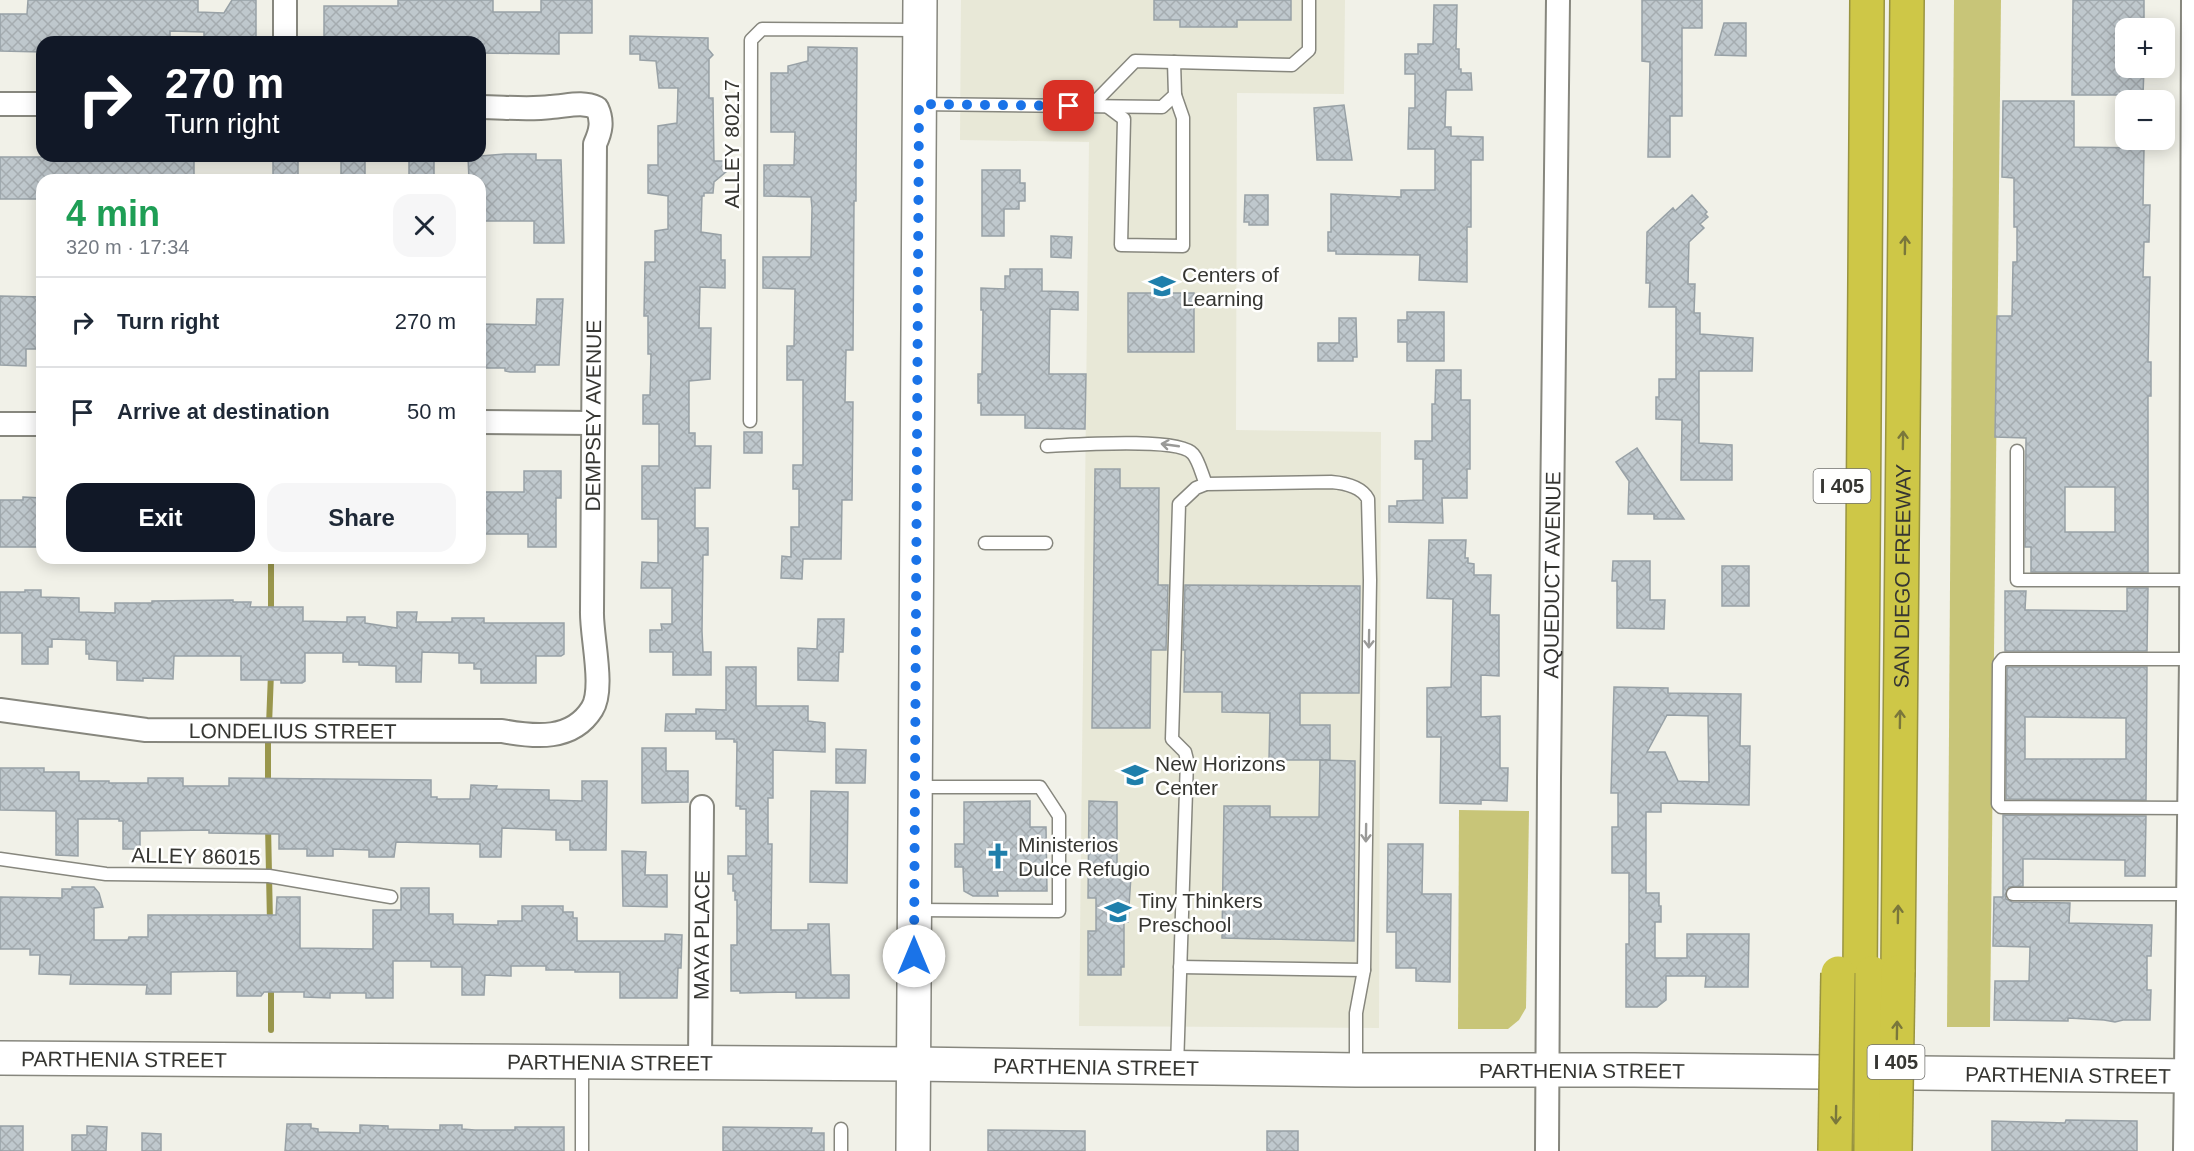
<!DOCTYPE html>
<meta charset="utf-8">
<style>
body{margin:0;font-family:Arial,sans-serif;background:#f6f6f7;color:#1f2937;height:100vh;display:flex;flex-direction:column;font-size:22px;white-space:nowrap}
*{box-sizing:border-box;margin:0}
p{font-size:20px;color:#747a83}
.icon{flex:none;width:33px;height:33px;fill:none;stroke:currentColor;stroke-width:2;stroke-linecap:round;stroke-linejoin:round}
.map{position:relative;flex:1;overflow:hidden}
.sheet{position:absolute;left:36px;top:174px;width:450px;height:390px;display:flex;flex-direction:column;background:#fff;border-radius:18px;box-shadow:0 3px 15px #0003}
.sheet>*{flex:none}
.banner{position:absolute;left:36px;top:36px;width:450px;height:126px;border-radius:18px;box-shadow:0 3px 15px #0003;background:#111827;color:#fff;overflow:hidden}
.tools{position:absolute;left:2115px;top:18px;display:grid;gap:12px}
.tools a{display:grid;place-items:center;width:60px;height:60px;border-radius:12px;background:#fff;box-shadow:0 3px 15px #0003;font-size:30px}
.pin{position:absolute;display:grid;place-items:center;width:51px;height:51px;color:#fff;margin:-26px;border-radius:12px;box-shadow:0 3px 9px #0006}
.me{position:absolute;width:66px;margin:-33px;rotate:0deg;stroke-linejoin:round;filter:drop-shadow(0 0 4px #0008)}
.turn{display:flex;align-items:center;gap:21px;height:126px;padding:0 30px;font-size:27px}
.turn .icon{width:78px;height:78px;stroke-width:2.5}
.turn b{display:block;font-size:42px;line-height:51px}
.round{display:grid;place-items:center;flex:none;width:63px;height:63px;border-radius:18px;background:#f6f6f7}
.head{display:flex;align-items:center;justify-content:space-between;height:102px;padding:0 30px}
h1{font-size:36px;font-weight:800;line-height:45px;color:#1e9e55}
.primary-button{display:flex;gap:12px;margin-top:auto;padding:12px 30px}
.primary-button a{flex:1;height:69px;border-radius:18px;background:#111827;color:#fff;font-size:24px;font-weight:800;line-height:69px;text-align:center}
.primary-button a+a{background:#f6f6f7;color:#1f2937}
ul{padding:0;list-style:none}
li{display:flex;align-items:center;gap:18px;height:90px;padding:0 30px;border-top:2px solid #e0e1e3}
li div{flex:1}
li b{display:block;font-size:22px}
li em{font-style:normal}
.map>svg:first-child{display:block}
.built{fill:#e8e8d7}
.grass{fill:#c8c578}
.lines{fill:none;stroke-linecap:round;stroke-linejoin:round}
.stream{stroke:#99964c;stroke-width:6}
.building{fill:url(#building-cross-hatch);stroke:#98a1a6;stroke-width:1.5;fill-rule:evenodd}
.service-casing{stroke:#87877e;stroke-width:15}
.minor-casing{stroke:#87877e;stroke-width:26}
.secondary-casing{stroke:#87877e;stroke-width:36}
.motorway-casing{stroke:#999440;stroke-width:36}
.service{stroke:#fff;stroke-width:12}
.minor{stroke:#fff;stroke-width:22}
.secondary{stroke:#fff;stroke-width:33}
.motorway{stroke:#cec747;stroke-width:33}
.motorway-bridge-casing{stroke:#999440;stroke-width:36;stroke-linecap:butt}
.motorway-bridge{stroke:#cec747;stroke-width:33}
.oneway{stroke:#7a773b}
.oneway2{stroke:#9a9a98}
.route{stroke:#1a73e8;stroke-width:10;stroke-dasharray:0 18}
.labels{text-anchor:middle;dominant-baseline:central;stroke-width:5;stroke-linejoin:round;paint-order:stroke}
.shield{fill:#fffffe;stroke:#72726f;stroke-width:1.5}
.shield-label{font-size:20px;font-weight:bold;fill:#363632}
.street-label{font-size:21px;fill:#363632;stroke:#fffffe}
.poi-label{font-size:21px;fill:#363632;stroke:#fffffe;text-anchor:start}
</style>
<div class="map">
<svg width="2194" height="1151" viewBox="0 0 2194 1151">
<defs>
<pattern id="building-cross-hatch" width="8" height="8" patternUnits="userSpaceOnUse" patternTransform="scale(1.5)"><rect width="8" height="8" fill="#bfc8cd"/><path d="M0 0l8 8M0 8l8-8" fill="none" stroke="#a5acb0"/></pattern>
</defs>
<rect width="100%" height="100%" fill="#f1f1e8"/>
<path class="built" d="M961,0H1345L1344,94L1237,93L1236,430L1381,432L1379,1028L1079,1026L1089,142L960,140Z"/>
<g class="grass">
<path d="M1954,0H2001L1990,1027H1947Z"/>
<path d="M1459,810L1529,811L1526,1008L1519,1020L1508,1029H1458Z"/>
</g>
<g class="lines">
<g class="stream">
<path d="M271,614V558"/>
<path d="M269,725L271,673"/>
<path d="M268,785V735"/>
<path d="M268,825L270,923"/>
<path d="M271,984V1030"/>
</g>
</g>
<g class="building">
<path d="M28,0H198V12L224,13L232,0H256V42H204V32L170,31V42H42V52L0,51V14H27Z"/>
<path d="M398,0H493V12H541V0H592V33H559V54L480,53V42H324V6H398Z"/>
<path d="M1154,0H1291V20H1237V27H1180V20H1154Z"/>
<path d="M1642,0H1702V28H1682V116H1670V157H1648L1650,62L1642,61Z"/>
<path d="M2073,0H2144V28H2126V68H2144L2143,95H2072Z"/>
<path d="M1434,5H1457L1456,49H1459V69H1461V73H1471L1472,90H1446L1445,127H1451V136L1483,137V160H1471V227H1467V282L1419,280L1420,255L1336,254V251H1328V232H1331V194L1401,197V190H1435V149H1408L1409,108H1415V74H1405V54H1418V44H1433Z"/>
<path d="M1724,23H1746V56L1715,55Z"/>
<path d="M630,36L708,38V49L713,55L709,59V98H713L714,161H739L714,182L713,193H704V196H702L701,232L721,235V260H725V288L700,287L699,328H711L710,379L689,381V433H695V446H711L710,488H695V528H708V555H703L702,631L703,652H711V675H673V652H650V630H662L661,624H672V588H641L642,562L658,563V519H642V466H659V424H643V395H650L651,354H648V316H644L645,262H655V231L668,229V196L648,193V165H658V126L677,123L678,88H659L656,61L640,60V54H630Z"/>
<path d="M808,47L857,48L856,174V201H854L853,350H846L845,402H853L852,500H842L841,559H803L802,579L781,578L782,556L791,557V527H799V489H793V465H803V380H787V346H794L795,289L763,288V257H811L812,208L811,197L764,196V165H794L795,132H771V73H788V66L808,61Z"/>
<path d="M2003,101H2074V147L2144,148L2143,205H2150L2149,242H2144L2143,277H2150L2148,362H2151V396H2148V572H2031V547H2025L2026,438L1995,437L1997,316H2012L2013,262H2017V227H2014V178L2002,177ZM2065,487H2115V532H2065Z"/>
<path d="M1344,105L1352,160H1317L1314,108Z"/>
<path d="M505,154H536V160H561L564,243H534V221H480V180H469L468,157Z"/>
<path d="M116,156L194,158V180H42V199H0V157H78V161H116Z"/>
<path d="M273,158L298,159V180H273Z"/>
<rect x="409" y="158" width="25" height="22"/>
<rect x="341" y="159" width="24" height="21"/>
<path d="M982,170H1020V183H1025V201H1019V209H1004V236H982Z"/>
<path d="M1245,195H1268V225H1249V222H1244Z"/>
<path d="M1692,195L1707,212L1705,214L1708,217L1700,224L1704,228L1689,242L1688,284H1695L1694,313H1700V334L1753,338L1752,371H1699V443L1732,445V480H1681L1682,420L1656,419V397H1659V379H1676V307H1649L1650,283H1646L1647,232L1673,208L1675,211Z"/>
<path d="M1051,236L1072,237L1071,258L1051,257Z"/>
<path d="M1010,269H1042V291L1078,292V310L1050,309L1049,374H1086L1085,429L1025,428V415H981V403H978V374H982L983,310H981V288L1005,289V276H1010Z"/>
<rect x="1128" y="293" width="66" height="59"/>
<path d="M0,296L42,297V349H26V366L0,365Z"/>
<path d="M537,299H563L559,365H535V372H510L505,371V368H480V324L536,325Z"/>
<path d="M1407,312H1444V361H1407V342H1398V320H1407Z"/>
<path d="M1339,318H1356L1357,357H1353V361H1318V343H1339Z"/>
<path d="M1436,370H1461V400H1470V469H1467V498H1442L1443,523L1389,522V506H1397V501L1423,500V459H1415V441H1432V404H1435Z"/>
<rect x="744" y="432" width="18" height="21"/>
<path d="M1637,448L1684,519H1654V514H1628L1629,481L1616,462Z"/>
<path d="M1095,469H1120V488H1159L1158,585H1168L1166,650H1151L1150,728H1092Z"/>
<path d="M524,471H561V498H556V547H528V534H480V492H524Z"/>
<path d="M23,497L42,498V547H0V500H23Z"/>
<path d="M1429,540H1466L1465,558H1468V563L1474,564V575H1491L1490,615H1499V676L1481,675V717L1500,716V768H1508L1507,801L1481,800V804L1440,803L1441,737H1427V688L1451,687L1453,599L1427,598Z"/>
<path d="M1613,561H1650V600H1665L1664,629L1617,628V581H1612Z"/>
<rect x="1722" y="566" width="27" height="40"/>
<path d="M1185,585L1360,586L1359,693H1300V725H1330V760H1269L1270,713L1222,712V692H1184L1185,650H1183Z"/>
<path d="M2127,588H2148L2147,651H2005V591H2026L2025,610L2127,611Z"/>
<path d="M25,590H41V597L79,598V612L115,613V603H152V601L233,600V602H251L250,607H303V621L347,622V617H365V623L397,628V612H417L416,622H452V618H484V623H564V654L561,656H536V683H481V669H474V663H459V653L422,652L421,682H396V666L359,665V662H343V653H305V681L302,683H281V680H241V656H174L173,679L143,678V681L117,680V661L89,659V654H86V640L52,639V647H48V664H22V633H0V592H25Z"/>
<path d="M818,619H844L843,652H839L838,681L798,680V648L817,649Z"/>
<path d="M726,667H756V706H808V721L825,723V752L773,750V798H768V844H772L771,930H808V924H829L831,975H849V998H796V992L740,993V991H731V945H737V900H735V891H733V874H728V856H746V809H740V806H736L737,742H734V739H716V731H665L666,714H696V709L726,710Z"/>
<path d="M2007,667H2147L2146,800L2006,799ZM2025,717L2126,718V759H2025Z"/>
<path d="M1614,687L1668,688V693L1741,694L1740,746H1750L1749,805L1661,803V812H1646V893H1659V906H1661V922H1655V958H1687V934H1749L1748,987H1705L1706,976H1666V1000L1657,1007H1626V944H1629V873H1612V827H1618V793H1611ZM1667,715L1708,716L1709,782L1678,781L1665,752H1647Z"/>
<path d="M642,748H666V771H688V802L642,803Z"/>
<path d="M836,749L866,750L865,783H836Z"/>
<path d="M1320,760L1355,761L1354,941L1222,938L1224,806H1270V817H1319Z"/>
<path d="M0,768H44V772H79V781H109V783H148V778H183V786H229V778L431,780V797H437V799H470L471,785L497,786L496,789L549,790V800L582,801V781H607L606,850H570V840H556V830L502,828L501,857H480V844L396,842L394,857H369V850L333,849V856H307V849H279V834L209,833V830L140,831V849H123V821H119V819H78V856L56,855V811L0,810Z"/>
<path d="M811,791L848,792L847,883L810,882Z"/>
<path d="M1030,801V827H1046L1047,891H997L998,896H973L964,891L963,867H955V844H964V802Z"/>
<path d="M1089,801L1117,802V876H1131L1128,922H1124V967H1121V975H1088V931H1096V898H1088Z"/>
<path d="M2003,815L2146,816L2145,876H2125V860L2023,859V886L2009,887L2005,895L2006,899L2012,902L2070,903L2069,923L2152,925L2151,956H2147V990H2151L2150,1020H2123L2115,1022L2104,1020L2068,1018V1021L1994,1020L1995,981H2029L2030,947L1993,946L1994,897H2003Z"/>
<path d="M1388,844H1423L1422,894H1451L1450,982L1416,981V968H1396V932H1387Z"/>
<path d="M622,851L646,852L645,875H667V907L623,906Z"/>
<path d="M72,887H94L99,893L103,907L94,908V940H128L129,937H148V915H276L277,897H300V948L373,949V910H401V888H429V914H453V924L498,925V921H522V906H563V912H573V918H577V941H665V934L682,935L681,968H678L677,998H620V972H575V970H546V966H511V976L485,975L484,995H462V967H431V961H393V998H366V993H330V998L304,997V992H264L261,996H237V971L171,972V994H146L147,985L70,984L71,975L39,974L40,955H30V949H0V897L62,898V889H72Z"/>
<path d="M2066,1120L2137,1121V1151H1992V1121L2065,1123Z"/>
<path d="M287,1124H311V1128L318,1129V1132L360,1133V1125L388,1126V1129L440,1130V1125H462V1129L475,1130H515V1127H564V1151H285Z"/>
<rect x="0" y="1126" width="23" height="25"/>
<path d="M87,1126L107,1127L106,1151H72V1135H87Z"/>
<path d="M723,1127L812,1128L811,1133H824V1151H723Z"/>
<path d="M988,1130L1085,1131V1151H988Z"/>
<rect x="1267" y="1131" width="31" height="20"/>
<path d="M142,1133L161,1134V1151H142Z"/>
</g>
<g class="lines">
<g class="service-casing">
<g id="service">
<path d="M920,104L1162,107L1175,95L1174,62L1292,65L1309,50V0"/>
<path d="M1091,106L1135,61L1174,62"/>
<path d="M1108,107L1124,119L1121,245L1183,246V118L1175,95"/>
<path d="M750,421L751,40L762,29L919,30"/>
<path d="M1047,446C1073,445 1179,437 1193,454C1199,461 1202,475 1206,484"/>
<path d="M2017,451V580H2190"/>
<path d="M985,543H1046"/>
<path d="M2189,808L2001,807L1998,804L1999,664L2003,659H2191"/>
<path d="M0,859L106,874L269,876L391,897"/>
<path d="M2013,894H2189"/>
<path d="M915,910L1059,911V816L1040,787H916"/>
<path d="M1180,967L1364,970"/>
<path d="M1177,1067L1187,760L1185,752L1172,739L1179,504L1196,488L1206,484L1331,482C1344,483 1361,486 1368,499L1370,580L1364,970L1356,1013V1069"/>
<path d="M841,1129V1151"/>
<path d="M582,1151V1063"/>
</g>
</g>
<g class="minor-casing">
<g id="minor">
<path d="M285,42V0"/>
<path d="M0,104H42"/>
<path d="M480,422L592,423"/>
<path d="M0,424H42"/>
<path id="s1" d="M0,710L146,730L502,731C535,737 572,741 592,709C605,689 591,635 592,611C592,455 593,299 595,144C601,131 603,121 597,108C582,101 568,106 551,107C528,110 503,107 480,107"/>
<path id="s2" d="M700,1063L702,807"/>
<path id="s3" d="M1547,1151L1549,778L1558,0"/>
<path d="M2185,1151L2191,659L2193,0"/>
</g>
</g>
<g class="secondary-casing">
<g id="secondary">
<path id="s4" d="M0,1058L913,1064L1356,1070H1634L2194,1076"/>
<path d="M913,1151L920,0"/>
</g>
</g>
<g class="motorway-casing">
<g id="motorway">
<path id="s5" d="M1898,972L1907,0"/>
<path d="M1860,975L1867,0"/>
</g>
</g>
<use href="#service" class="service"/>
<use href="#minor" class="minor"/>
<use href="#secondary" class="secondary"/>
<use href="#motorway" class="motorway"/>
<g class="motorway-bridge-casing">
<g id="motorway-bridge">
<path d="M1835,1151L1838,973"/>
<path d="M1871,1151L1872,973"/>
<path d="M1895,1151L1898,972"/>
</g>
</g>
<use href="#motorway-bridge" class="motorway-bridge"/>
</g>
<defs><path id="oneway-shaft" d="M-6 0H5M1.5-3L5.5 0L1.5 3" fill="none" stroke-width="1.6" stroke-linecap="round" stroke-linejoin="round" transform="scale(1.5)"/></defs>
<g class="oneway">
<use href="#oneway-shaft" transform="translate(1905 245) rotate(-89)"/>
<use href="#oneway-shaft" transform="translate(1903 440) rotate(-89)"/>
<use href="#oneway-shaft" transform="translate(1900 719) rotate(-89)"/>
<use href="#oneway-shaft" transform="translate(1898 914) rotate(-89)"/>
<use href="#oneway-shaft" transform="translate(1897 1030) rotate(-89)"/>
<use href="#oneway-shaft" transform="translate(1836 1115) rotate(91)"/>
</g>
<g class="oneway2">
<use href="#oneway-shaft" transform="translate(1170 445) rotate(-172)"/>
<use href="#oneway-shaft" transform="translate(1369 639) rotate(91)"/>
<use href="#oneway-shaft" transform="translate(1366 833) rotate(91)"/>
</g>
<g class="lines">
<path class="route" d="M914,956L919,104L1069,106"/>
</g>
<defs>
<g id="school-bare" transform="scale(2.07)"><path d="M0-5L7-2L0 1L-7-2ZM-4 1L0 2.5L4 1V4Q0 6-4 4Z" fill="#1f7fab" stroke="#fffffe" stroke-width="2.5" paint-order="stroke"/></g>
<g id="church-bare" transform="scale(2.07)"><path d="M-1.2-6h2.4v3.5h3.3v2.4h-3.3V6h-2.4V-.1h-3.3v-2.4h3.3Z" fill="#1f7fab" stroke="#fffffe" stroke-width="2.5" paint-order="stroke"/></g>
</defs>
<g fill-rule="evenodd">
<use href="#school-bare" x="1162" y="286"/>
<use href="#school-bare" x="1135" y="775"/>
<use href="#church-bare" x="998" y="856"/>
<use href="#school-bare" x="1118" y="912"/>
</g>
<g class="labels">
<g class="shield">
<rect x="1813.5" y="469" width="57" height="34" rx="4.5"/>
<rect x="1867.5" y="1045" width="57" height="34" rx="4.5"/>
</g>
<g class="shield-label">
<text x="1842" y="486">I 405</text>
<text x="1896" y="1062">I 405</text>
</g>
<g class="street-label">
<text transform="translate(731 144) rotate(-90)">ALLEY 80217</text>
<text stroke="none"><textPath href="#s1" startOffset="897">DEMPSEY AVENUE</textPath></text>
<text stroke="none"><textPath href="#s3" startOffset="576">AQUEDUCT AVENUE</textPath></text>
<text stroke="none"><textPath href="#s5" startOffset="396">SAN DIEGO FREEWAY</textPath></text>
<text stroke="none"><textPath href="#s1" startOffset="294">LONDELIUS STREET</textPath></text>
<text transform="translate(196 856) rotate(1)">ALLEY 86015</text>
<text stroke="none"><textPath href="#s2" startOffset="128">MAYA PLACE</textPath></text>
<text stroke="none"><textPath href="#s4" startOffset="124">PARTHENIA STREET</textPath></text>
<text stroke="none"><textPath href="#s4" startOffset="610">PARTHENIA STREET</textPath></text>
<text stroke="none"><textPath href="#s4" startOffset="1096">PARTHENIA STREET</textPath></text>
<text stroke="none"><textPath href="#s4" startOffset="1582">PARTHENIA STREET</textPath></text>
<text stroke="none"><textPath href="#s4" startOffset="2068">PARTHENIA STREET</textPath></text>
</g>
<g class="poi-label">
<text x="1182" y="274">Centers of<tspan x="1182" dy="24">Learning</tspan></text>
<text x="1155" y="763">New Horizons<tspan x="1155" dy="24">Center</tspan></text>
<text x="1018" y="844">Ministerios<tspan x="1018" dy="24">Dulce Refugio</tspan></text>
<text x="1138" y="900">Tiny Thinkers<tspan x="1138" dy="24">Preschool</tspan></text>
</g>
</g>
</svg>
<div class="tools">
<a>+</a>
<a>−</a>
</div>
<div class="pin" style="left:1069px;top:106px;background:#d93025"><svg class="icon" aria-label="arrive" viewBox="0 0 24 24"><path d="M6 21V4h12l-3 4 3 4H6"/></svg></div>
<svg class="me" style="left:914px;top:956px" viewBox="-20 -20 40 40"><circle r="19" fill="#fff"/><path d="M0-13L10 11 0 6-10 11z" fill="#1a73e8"/></svg>
<div class="banner">
<div class="turn"><svg class="icon" aria-label="right" viewBox="0 0 24 24"><path d="M7 20v-9h11M14 6l5 5-5 5"/></svg><div><b>270 m</b>Turn right</div></div>
</div>
<section class="sheet">
<div class="head"><div><h1>4 min</h1><p>320 m · 17:34</p></div><a class="round"><svg class="icon" aria-label="close" viewBox="0 0 24 24"><path d="M6 6l12 12M18 6L6 18"/></svg></a></div>
<ul>
<li><svg class="icon" aria-label="right" viewBox="0 0 24 24"><path d="M7 20v-9h11M14 6l5 5-5 5"/></svg><div><b>Turn right</b></div><em>270 m</em></li>
<li><svg class="icon" aria-label="arrive" viewBox="0 0 24 24"><path d="M6 21V4h12l-3 4 3 4H6"/></svg><div><b>Arrive at destination</b></div><em>50 m</em></li>
</ul>
<div class="primary-button"><a>Exit</a><a>Share</a></div>
</section>
</div>
